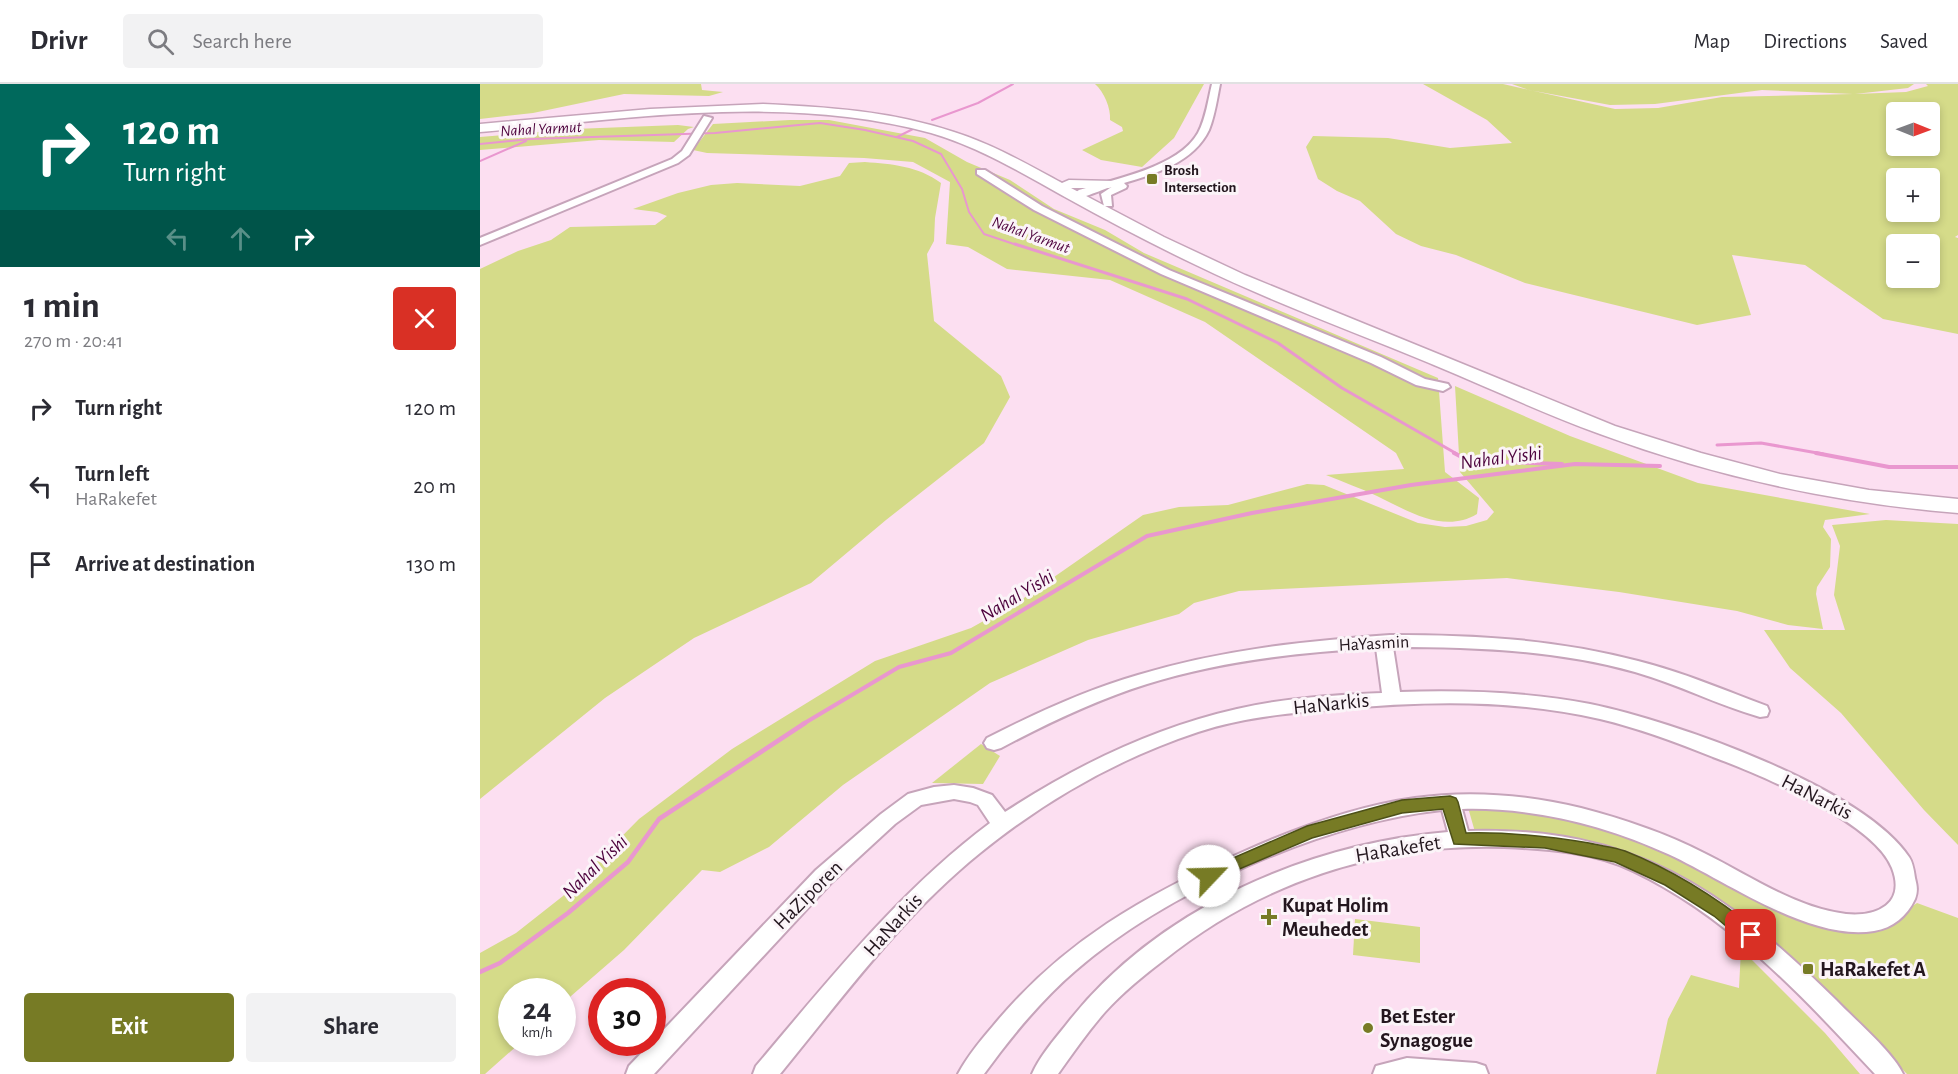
<!DOCTYPE html>
<meta charset="utf-8">
<style>
body{margin:0;font-family:"Alegreya Sans",sans-serif;background:#f2f2f3;color:#2b2b33;height:100vh;display:flex;flex-direction:column;font-size:22px;white-space:nowrap}
*{box-sizing:border-box;margin:0}
p{font-size:20px;color:#7c7c81}
.icon{flex:none;width:33px;height:33px;fill:none;stroke:currentColor;stroke-width:2;stroke-linecap:round;stroke-linejoin:round}
.map{position:relative;flex:1;overflow:hidden}
.sheet{display:flex;flex-direction:column;background:#fff;width:480px}
.sheet>*{flex:none}
.top-card{background:#00695c;color:#fff;overflow:hidden}
.needle{width:39px;rotate:91deg}
.buttons{position:absolute;left:1406px;top:18px;display:grid;gap:12px}
.buttons a{display:grid;place-items:center;width:54px;height:54px;border-radius:6px;background:#fff;box-shadow:0 3px 9px #0003;font-size:30px}
.speed{position:absolute;left:18px;top:894px;display:flex;gap:12px;font-size:30px;font-weight:700;text-align:center}
.speed>*{display:grid;place-content:center;width:78px;height:78px;border-radius:50%;background:#fff;box-shadow:0 3px 9px #0003;line-height:1}
.speed small{font-size:15px;font-weight:400}
.speed .limit{border:9px solid #d22;background:#fff;color:#111}
.pin{position:absolute;display:grid;place-items:center;width:51px;height:51px;color:#fff;margin:-26px;border-radius:12px;box-shadow:0 3px 9px #0006}
.me{position:absolute;width:66px;margin:-33px;rotate:66deg;stroke-linejoin:round;filter:drop-shadow(0 0 4px #0008)}
.turn{display:flex;align-items:center;gap:21px;height:126px;padding:0 24px;font-size:27px}
.turn .icon{width:78px;height:78px;stroke-width:2.5}
.turn b{display:block;font-size:42px;line-height:51px}
.lanes{display:flex;align-items:center;height:57px;padding:0 24px;background:#0003;justify-content:center;gap:30px;direction:ltr}
.lanes .off{opacity:.35}
.round{display:grid;place-items:center;flex:none;width:63px;height:63px;border-radius:6px;background:#f2f2f3}
.headline{display:flex;align-items:center;justify-content:space-between;height:102px;padding:0 24px}
h1{font-size:36px;font-weight:700;line-height:45px}
.button{display:flex;gap:12px;margin-top:auto;padding:12px 24px}
.button a{flex:1;height:69px;border-radius:6px;background:#777b25;color:#fff;font-size:24px;font-weight:700;line-height:69px;text-align:center}
.button a+a{background:#f2f2f3;color:#2b2b33}
ul{padding:0;list-style:none}
li{display:flex;align-items:center;gap:18px;height:78px;padding:0 24px}
li div{flex:1}
li b{display:block;font-size:22px}
li em{font-style:normal}
header{display:flex;align-items:center;gap:36px;box-sizing:border-box;height:84px;padding:0 30px;background:#fff;border-bottom:2px solid #e1e1e2}
header strong{font-size:28px}
nav{display:flex;gap:33px;margin-inline-start:auto;font-size:21px}
.search{width:420px;height:54px;background:#f2f2f3;display:flex;align-items:center;gap:15px;box-sizing:border-box;padding:0 21px;border-radius:6px;color:#7c7c81;font-size:22px}
main{display:flex;flex:1;min-height:0}
.map>svg:first-child{display:block}
.green{fill:#d5db89;fill-rule:evenodd}
.lines{fill:none;stroke-linecap:round;stroke-linejoin:round}
.stream-far3{stroke:#e997cf;stroke-width:2}
.stream-far2{stroke:#e997cf;stroke-width:3}
.stream-far1{stroke:#e997cf;stroke-width:4}
.stream{stroke:#e997cf;stroke-width:4.5}
.minor-casing{stroke:#c6a4ba;stroke-width:4}
.highway-casing{stroke:#c6a4ba;stroke-width:3}
.minor{fill:#fff;fill-rule:evenodd}
.highway{fill:#fff;fill-rule:evenodd}
.route{fill:#777b25;stroke:#4d5018;stroke-width:1.5}
.poi-dot{fill:#777b25;stroke:#fbf4f8;stroke-width:2}
.labels{text-anchor:middle;dominant-baseline:central;stroke-width:6;stroke-linejoin:round;paint-order:stroke}
.far-poi-label{font-size:15px;font-weight:bold;fill:#23161e;stroke:#fbf4f8;text-anchor:start}
.far-water-label{font-size:16px;font-style:italic;fill:#4d033d;stroke:#fbf4f8}
.street-label{font-size:18px;fill:#23161e;stroke:#fbf4f8}
.water-label{font-size:20px;font-style:italic;fill:#4d033d;stroke:#fbf4f8}
.near-street-label{font-size:21px;fill:#23161e;stroke:#fbf4f8}
.near-poi-label{font-size:21px;font-weight:bold;fill:#23161e;stroke:#fbf4f8;text-anchor:start}
</style>
<header>
<strong>Drivr</strong>
<div class="search"><svg class="icon" aria-label="search" viewBox="0 0 24 24"><circle cx="10" cy="10" r="6"/><path d="M15 15l6 6"/></svg>Search here</div>
<nav><a>Map</a><a>Directions</a><a>Saved</a></nav>
</header>
<main>
<section class="sheet">
<div class="top-card">
<div class="turn"><svg class="icon" aria-label="right" viewBox="0 0 24 24"><path d="M7 20v-9h11M14 6l5 5-5 5"/></svg><div><b>120 m</b>Turn right</div></div>
<div class="lanes"><svg class="icon off" aria-label="left" viewBox="0 0 24 24"><path d="M17 20v-9H6M10 6l-5 5 5 5"/></svg><svg class="icon off" aria-label="ahead" viewBox="0 0 24 24"><path d="M12 20V5M6 11l6-6 6 6"/></svg><svg class="icon" aria-label="right" viewBox="0 0 24 24"><path d="M7 20v-9h11M14 6l5 5-5 5"/></svg></div>
</div>
<div class="headline"><div><h1>1 min</h1><p>270 m · 20:41</p></div><a class="round" style="background:#d93025;color:#fff"><svg class="icon" aria-label="close" viewBox="0 0 24 24"><path d="M6 6l12 12M18 6L6 18"/></svg></a></div>
<ul>
<li><svg class="icon" aria-label="right" viewBox="0 0 24 24"><path d="M7 20v-9h11M14 6l5 5-5 5"/></svg><div><b>Turn right</b></div><em>120 m</em></li>
<li><svg class="icon" aria-label="left" viewBox="0 0 24 24"><path d="M17 20v-9H6M10 6l-5 5 5 5"/></svg><div><b>Turn left</b><p>HaRakefet</p></div><em>20 m</em></li>
<li><svg class="icon" aria-label="arrive" viewBox="0 0 24 24"><path d="M6 21V4h12l-3 4 3 4H6"/></svg><div><b>Arrive at destination</b></div><em>130 m</em></li>
</ul>
<div class="button"><a>Exit</a><a>Share</a></div>
</section>
<div class="map">
<svg width="1478" height="990" viewBox="0 0 1478 990">
<rect width="100%" height="100%" fill="#fcdff1"/>
<g class="green">
<path d="M0,0H221L222,6L243,8L229,12L144,10L53,29L0,35Z"/>
<path d="M615,0H724L694,54L662,83L621,76L602,66L643,47L642,43L630,36C631,24 624,8 615,0Z"/>
<path d="M943,0H1023L1135,25L1178,24L1242,13L1373,10L1282,6L1175,20L1130,21L1049,6L1032,0H1434L1428,4L1375,10L1426,8L1448,2L1446,0H1478V151L1475,153L1478,154V250L1403,235L1325,181L1252,171L1271,231L1217,241L1045,199L976,171L941,162L916,150L880,117L857,107L838,95L826,63L833,52L908,54L970,64L1032,59L1007,36ZM1416,28H1449V62H1416ZM1416,94H1449V128H1416ZM1416,160H1449V194H1416Z"/>
<path d="M310,36H349L445,54L487,78L530,96L574,125L625,146L664,169L958,294L965,388L999,414L997,430C964,450 928,427 897,412C880,404 863,398 846,391L924,385L916,369L725,238L630,196L527,185L488,163L466,160L470,98L433,78L384,74L227,69L213,66L233,40Z"/>
<path d="M198,41L214,43L208,45L194,58L119,56L0,66V53L94,45Z"/>
<path d="M385,78C412,80 438,82 461,99L455,134L454,157L447,170L454,237L521,292L530,313L504,359L406,436L331,499L214,554L125,614L0,715V185L38,167L71,156L90,143L175,141L187,132L177,128L153,125L198,109L231,101L257,99L320,102L360,92L369,79Z"/>
<path d="M975,302L1090,352L1218,399L1390,430L1345,436L1343,443L1351,455L1350,483L1337,503L1336,510L1343,545L1308,541L1257,527L1139,508L1027,494L759,507L714,519L699,530L608,556L510,599L363,701L289,763L240,788L222,786L144,866L83,919L82,908H32V958L40,959L5,990H0V869L36,849L83,812L159,735L252,665L395,577L491,544L541,516L663,431L699,423L748,421L827,400L844,401L938,439L965,443L986,442L1007,436L1014,428L980,388Z"/>
<path d="M1406,436L1478,440V761L1444,726L1361,629L1310,584L1284,546H1365L1354,511L1360,462L1352,441Z"/>
<path d="M501,660L520,672L503,700L452,699Z"/>
<path d="M987,720L1051,725L1140,749L1347,841L1398,845L1437,819L1478,834V990H1427L1306,869L1246,821L1139,768L1112,760L1062,749L1012,746L995,748Z"/>
<path d="M875,835L940,843V879L873,871Z"/>
<path d="M1261,865L1345,949L1380,990H1176L1188,935L1211,891L1259,904Z"/>
</g>
<g class="lines">
<g class="stream-far3">
<path d="M452,36L498,19L533,0"/>
<path d="M417,53L435,44"/>
<path d="M0,60L51,55L235,49L340,39L385,46L433,57L461,70L482,105L489,128L504,150L540,162"/>
<path d="M0,77L46,57"/>
</g>
<g class="stream-far2">
<path d="M535,160L707,215L798,259L862,304L977,370"/>
<path d="M1237,361L1281,359L1343,370"/>
</g>
<g class="stream-far1">
<path d="M974,369L989,377L1082,380"/>
<path d="M1336,369L1409,383H1478"/>
<path d="M323,640L419,583L471,569L667,452L772,429L931,401L1095,380L1180,382"/>
</g>
<path class="stream" d="M0,888L20,879L88,829L148,778L179,735L325,639"/>
<g class="minor-casing">
<g id="minor">
<path d="M732,0H740C737,15 735,31 729,46C714,78 675,90 644,99L647,102L646,104L631,111L632,122H624L621,110L633,102C624,105 599,116 592,115V111L599,106C635,95 699,83 718,49C726,34 728,16 732,0Z"/>
<path d="M224,32L232,34L209,71L198,79L0,161V154L192,75L202,67Z"/>
<path d="M497,86H505L562,122L689,186L901,273L945,295L968,300L970,303L963,307L936,301L891,279L681,190L554,126L497,90Z"/>
<path d="M910,551C994,551 1076,555 1158,577C1202,588 1244,606 1287,622L1289,627L1287,632L1280,633C1237,621 1198,600 1155,588C1076,566 995,563 913,563L920,608C984,606 1048,608 1110,620C1193,637 1382,703 1429,773C1433,779 1434,787 1435,794C1437,802 1438,807 1435,815C1427,832 1413,844 1394,847C1330,858 1245,796 1188,770C1125,741 1052,723 982,725L988,747C1153,742 1243,805 1356,916C1374,935 1413,968 1423,990H1395C1323,913 1250,833 1153,787C1114,768 1067,765 1024,763C900,759 781,798 684,876C663,892 643,908 625,928C608,947 593,969 578,990H552C560,972 574,956 586,941C675,826 825,760 968,748L962,726C842,739 686,808 595,887C560,917 531,953 504,990H478C487,973 500,957 513,942C582,858 666,810 765,767C819,743 876,722 935,714C991,706 1047,711 1101,724C1143,735 1185,749 1224,769C1269,791 1315,824 1366,830C1397,833 1426,820 1412,784C1394,738 1279,690 1233,673C1196,658 1158,644 1120,635C1034,615 945,617 858,625C811,629 763,633 718,648C639,674 564,717 500,769C422,832 363,913 300,990H273L276,982C349,896 419,807 510,739L498,721L490,718L474,715L441,721L415,740L352,798L174,990H146L149,982L336,786L401,730L428,710L454,703L474,701L493,704L512,711L525,728C597,681 673,644 757,625C804,614 854,611 902,609L896,564C819,568 741,577 667,600C616,616 568,639 521,664L514,666L507,664L504,659L507,654C556,629 606,606 658,591C740,566 824,557 910,551Z"/>
<path d="M927,974L996,979L1005,982L1008,990H893L896,982Z"/>
</g>
</g>
<g class="highway-casing">
<path id="highway" d="M283,20C347,23 412,27 474,48C512,60 547,80 582,99L589,96L633,97L635,100L633,103L628,104H591L684,153L765,191L1135,342L1221,369L1300,390L1389,406L1478,415V429C1356,419 1236,393 1120,350C1064,330 1010,304 954,281C875,248 794,219 716,181C672,160 628,137 585,113C542,89 499,63 451,49C305,9 148,35 0,48V40L170,25Z"/>
</g>
<use href="#minor" class="minor"/>
<use href="#highway" class="highway"/>
</g>
<path class="route" d="M970,712L976,714L978,718L986,749C1028,748 1068,752 1109,759C1121,762 1134,763 1145,767C1193,786 1237,814 1277,846L1280,851L1277,857L1271,859L1264,857L1234,832L1185,801L1135,778L1065,764L974,760L963,725L922,729L832,754L729,798L723,796L720,792L723,787L827,742L922,716Z"/>
<g class="poi-dot">
<rect x="666" y="89" width="12" height="12" rx="3"/>
<path d="M786 824h6v6h6v6h-6v6h-6v-6h-6v-6h6z"/>
<rect x="1322" y="879" width="12" height="12" rx="3"/>
<circle cx="888" cy="944" r="6"/>
</g>
<g class="labels">
<g class="far-poi-label">
<text x="684" y="86">Brosh<tspan x="684" dy="17">Intersection</tspan></text>
</g>
<g class="far-water-label">
<text transform="translate(61 45) rotate(-3)">Nahal Yarmut</text>
<text transform="translate(551 151) rotate(20)">Nahal Yarmut</text>
</g>
<g class="street-label">
<text transform="translate(894 560) rotate(-3)">HaYasmin</text>
</g>
<g class="water-label">
<text transform="translate(1021 374) rotate(-7)">Nahal Yishi</text>
<text transform="translate(537 512) rotate(-31)">Nahal Yishi</text>
<text transform="translate(115 783) rotate(-44)">Nahal Yishi</text>
</g>
<g class="near-street-label">
<text transform="translate(851 620) rotate(-6)">HaNarkis</text>
<text transform="translate(1337 713) rotate(27)">HaNarkis</text>
<text transform="translate(918 765) rotate(-9)">HaRakefet</text>
<text transform="translate(328 811) rotate(-45)">HaZiporen</text>
<text transform="translate(413 841) rotate(-48)">HaNarkis</text>
</g>
<g class="near-poi-label">
<text x="802" y="821">Kupat Holim<tspan x="802" dy="24">Meuhedet</tspan></text>
<text x="1340" y="885">HaRakefet A</text>
<text x="900" y="932">Bet Ester<tspan x="900" dy="24">Synagogue</tspan></text>
</g>
</g>
</svg>
<div class="buttons">
<a><svg class="needle" viewBox="-14 -14 28 28"><path d="M0-13l5 13h-10z" fill="#e53935"/><path d="M0 13l5-13h-10z" fill="#7c7c81"/></svg></a>
<a>+</a>
<a>−</a>
</div>
<div class="speed"><div>24<small>km/h</small></div><div class="limit">30</div></div>
<div class="pin" style="left:1271px;top:851px;background:#d93025"><svg class="icon" aria-label="arrive" viewBox="0 0 24 24"><path d="M6 21V4h12l-3 4 3 4H6"/></svg></div>
<svg class="me" style="left:729px;top:792px" viewBox="-20 -20 40 40"><circle r="19" fill="#fff"/><path d="M0-13L10 11 0 6-10 11z" fill="#777b25"/></svg>
</div>
</main>
